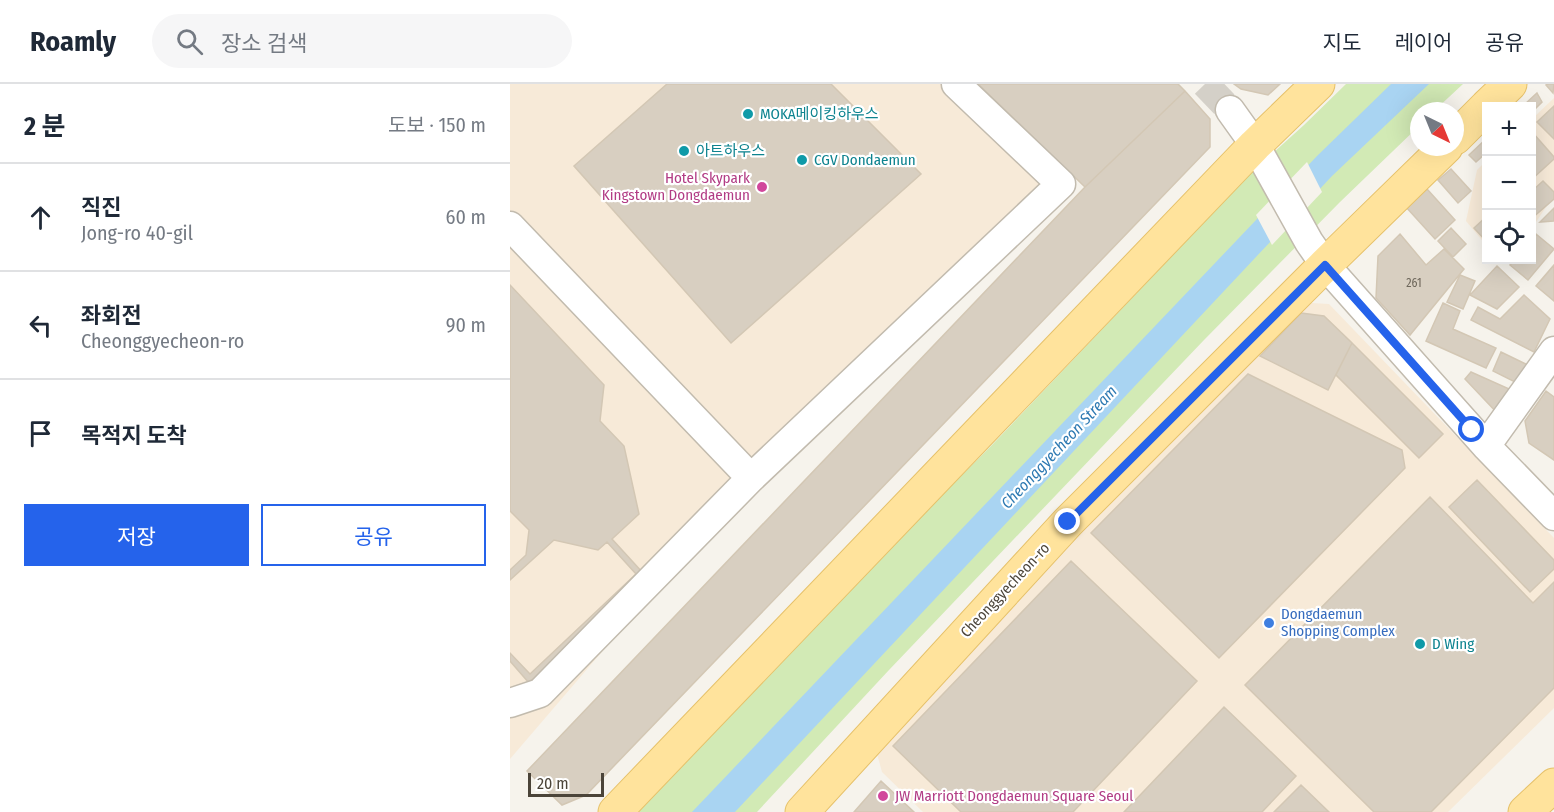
<!DOCTYPE html>
<html lang="ko">
<head>
<meta charset="utf-8">
<style>
	body { margin:0; font-family:"Fira Sans Condensed","Noto Sans KR",sans-serif; background:#f6f6f7; color:#1f2937 }
	.controls { position:absolute; right:18px; top:18px; display:grid; overflow:hidden; border-radius:0px; box-shadow:0 6px 24px #0002 }
	.controls button { width:54px; height:54px; display:grid; place-items:center; padding:0; border:0; border-bottom:2px solid #e0e1e3; background:#fff; color:#1f2937; font:30px sans-serif }
	.compass { position:absolute; left:900px; top:18px; width:54px; height:54px; border-radius:50%; background:#fff; box-shadow:0 6px 24px #0002; rotate:137deg }
	.scale { position:absolute; left:18px; bottom:15px; width:76px; box-sizing:border-box; padding-left:6px; border:3px solid #4b4439; border-top:0; font-size:16px; line-height:21px; white-space:nowrap; color:#4b4439; -webkit-text-stroke:4px #fff; paint-order:stroke }
	.stop { position:absolute; width:18px; height:18px; margin:-14px; border:4px solid #2563eb; border-radius:50%; background:#fff }
	.stop.end { background:#2563eb; border-color:#fff; box-shadow:0 2px 6px #0008 }
	.list { margin:0; padding:0; list-style:none }
	h2 { display:flex; justify-content:space-between; align-items:center; height:78px; margin:0; padding:0 24px; font-size:26px }
	h2 small { font-size:20px; font-weight:400; color:#747a83 }
	.list li { display:grid; grid-template-columns:39px 1fr auto; gap:18px; align-items:center; box-sizing:border-box; height:108px; padding:0 24px; border-top:2px solid #e0e1e3 }
	.list b { display:block; font-size:22px; white-space:nowrap }
	.list p { margin:0; font-size:20px; white-space:nowrap; color:#747a83 }
	.list em { font-size:20px; font-style:normal; color:#747a83 }
	.actions { display:flex; gap:12px; padding:18px 24px }
	.actions a { flex:1; padding:14px 0; border:2px solid #2563eb; border-radius:0px; text-align:center; font-size:21px; color:#2563eb }
	.actions .main { background:#2563eb; color:#fff }
	.icon { flex:none; width:33px; height:33px; fill:none; stroke:currentColor; stroke-width:2; stroke-linecap:round; stroke-linejoin:round }
	.map { position:relative; flex:none; width:1044px; height:728px; overflow:hidden }
	header { display:flex; align-items:center; gap:36px; box-sizing:border-box; height:84px; padding:0 30px; background:#fff; border-bottom:2px solid #e0e1e3 }
	header strong { font-size:28px }
	nav { display:flex; gap:33px; margin-inline-start:auto; font-size:21px }
	.search { width:420px; height:54px; background:#f6f6f7; display:flex; align-items:center; gap:15px; box-sizing:border-box; padding:0 21px; border-radius:33px; color:#747a83; font-size:22px }
	main { display:flex }
	aside { flex:1; background:#fff }
	.map>svg:first-child { display:block }
	.commercial { fill:#f7ead8 }
	.green { fill:#d2eab5 }
	.water { fill:#a9d4f2 }
	.pier { fill:#f6f3ec }
	.building { fill:#d8cfc1; stroke:#d3c7b4; stroke-width:1.5 }
	.lines { fill:none; stroke-linecap:round; stroke-linejoin:round }
	.minor-tunnel { stroke:#d4d0c8; stroke-width:28; stroke-dasharray:28 14; stroke-linecap:butt }
	.minor-casing { stroke:#c2bbae; stroke-width:31 }
	.major-casing { stroke:#e6c16a; stroke-width:35 }
	.minor { stroke:#fff; stroke-width:28 }
	.major { stroke:#ffe39c; stroke-width:33 }
	.route { stroke:#2563eb; stroke-width:8 }
	.culture-dot { fill:#0f9aa8; stroke:#fff; stroke-width:2 }
	.hotel-dot { fill:#d1479c; stroke:#fff; stroke-width:2 }
	.shop-dot { fill:#3f7fe0; stroke:#fff; stroke-width:2 }
	.labels { text-anchor:middle; dominant-baseline:central; stroke-width:4.5; stroke-linejoin:round; paint-order:stroke }
	.number-label { font-size:12px; fill:#6e675b }
	.culture-label { font-size:15px; fill:#0d838f; stroke:#fff; text-anchor:start }
	.hotel-label { font-size:15px; fill:#b23c85; stroke:#fff; text-anchor:end }
	.street-label { font-size:15px; fill:#4b4439; stroke:#fff }
	.shop-label { font-size:15px; fill:#366cbe; stroke:#fff; text-anchor:start }
	.water-label { font-size:16px; font-style:italic; fill:#2e7ab2; stroke:#fff }
</style>
</head>
<body>
<header>
<strong>Roamly</strong>
<div class="search"><svg class="icon" aria-label="search" viewBox="0 0 24 24"><circle cx="10" cy="10" r="6"/><path d="M15 15l6 6"/></svg>장소 검색</div>
<nav><a>지도</a><a>레이어</a><a>공유</a></nav>
</header>
<main>
<aside>
<h2>2 분<small>도보 · 150 m</small></h2>
<ul class="list">
<li><svg class="icon" aria-label="ahead" viewBox="0 0 24 24"><path d="M12 20V5M6 11l6-6 6 6"/></svg><div><b>직진</b><p>Jong-ro 40-gil</p></div><em>60 m</em></li>
<li><svg class="icon" aria-label="left" viewBox="0 0 24 24"><path d="M17 20v-9H6M10 6l-5 5 5 5"/></svg><div><b>좌회전</b><p>Cheonggyecheon-ro</p></div><em>90 m</em></li>
<li><svg class="icon" aria-label="arrive" viewBox="0 0 24 24"><path d="M6 21V4h12l-3 4 3 4H6"/></svg><div><b>목적지 도착</b></div></li>
</ul>
<div class="actions"><a class="main">저장</a><a>공유</a></div>
</aside>
<div class="map">
<svg width="1044" height="728" viewBox="0 0 1044 728">
	<rect width="100%" height="100%" fill="#f6f3ec"/>
	<path class="commercial" d="M 0,0 L 446,0 L 551,100 L 241,394 L 0,675 Z
		M 1044,14 L 1044,111 L 1022,144 L 1022,35 Z
		M 976,77 L 976,161 L 956,137 L 967,86 Z
		M 785,218 L 819,220 L 1044,454 L 1044,624 L 938,728 L 413,728 L 372,688 L 363,655 Z"/>
	<path class="green" d="M 836,0 L 953,0 L 924,27 L 909,27 L 909,42 L 830,118 L 694,256 L 379,586 L 247,728 L 113,728 L 192,652 L 482,361 L 740,90 L 794,41 Z"/>
	<path class="water" d="M 881,0 L 919,0 L 822,92 L 225,728 L 182,728 L 807,72 Z"/>
	<path class="pier" d="M 797,78 L 812,108 L 762,161 L 746,131 Z"/>
	<path class="building" d="M 157,0 L 321,0 L 411,90 L 221,259 L 64,82 Z
		M 468,0 L 668,0 L 675,7 L 575,103 Z
		M 724,0 L 770,0 L 758,11 L 731,5 Z
		M 1038,0 L 1044,0 L 1043,9 L 1036,1 Z
		M 675,7 L 700,35 L 700,63 L 76,711 L 52,721 L 17,687 L 575,103 Z
		M 1027,9 L 1032,18 L 1022,28 L 1022,22 L 1013,22 Z
		M 1044,22 L 1044,55 L 1027,38 Z
		M 1023,49 L 1044,73 L 1044,75 L 1022,95 L 1022,51 Z
		M 976,55 L 976,69 L 966,78 L 959,71 Z
		M 941,85 L 961,107 L 948,119 L 928,96 Z
		M 1033,97 L 1044,108 L 1044,115 L 1022,134 L 1022,107 Z
		M 917,105 L 945,136 L 925,155 L 896,123 Z
		M 1044,124 L 1044,137 L 1030,138 Z
		M 976,133 L 976,157 L 964,144 Z
		M 941,144 L 956,160 L 943,173 L 928,157 Z
		M 890,150 L 916,181 L 934,165 L 954,185 L 900,251 L 866,214 L 868,172 Z
		M 1026,150 L 1044,165 L 1018,196 L 1000,181 L 1005,176 L 1022,176 L 1022,155 Z
		M 1044,181 L 1044,217 L 1026,202 Z
		M 987,182 L 1009,203 L 987,225 L 960,211 Z
		M 950,191 L 965,197 L 953,225 L 937,218 Z
		M 0,201 L 94,301 L 90,337 L 114,362 L 129,430 L 102,455 L 133,489 L 19,599 L 0,577 L 0,569 L 20,590 L 126,490 L 97,458 L 88,466 L 44,456 L 0,496 L 0,486 L 16,471 L 19,446 L 0,427 Z
		M 1014,211 L 1040,235 L 1024,268 L 961,236 L 968,223 L 990,235 Z
		M 933,219 L 950,227 L 943,245 L 986,264 L 976,284 L 916,257 Z
		M 791,229 L 814,232 L 842,259 L 818,306 L 750,272 Z
		M 842,259 L 933,350 L 909,374 L 826,291 Z
		M 991,268 L 1020,282 L 1011,301 L 983,287 Z
		M 961,288 L 1006,308 L 991,333 L 955,295 Z
		M 738,290 L 892,366 L 895,384 L 709,574 L 581,449 Z
		M 1036,307 L 1044,313 L 1044,376 L 1019,359 L 1015,337 Z
		M 967,396 L 1044,476 L 1044,485 L 1020,508 L 939,423 Z
		M 920,413 L 1023,519 L 1044,498 L 1044,604 L 921,728 L 864,728 L 735,601 Z
		M 561,477 L 687,597 L 563,728 L 451,728 L 383,662 Z
		M 714,623 L 786,692 L 752,728 L 614,728 Z
		M 371,697 L 404,728 L 344,728 Z
		M 791,701 L 819,728 L 764,728 Z"/>
	<g class="lines">
		<path class="minor-tunnel" d="M 695,0 L 720,26"/>
		<defs>
			<path id="minor" d="M 720,26 L 745,61 L 799,158 L 815,181 L 976,362 L 1044,432
				M 0,142 L 241,394
				M 976,362 L 1044,267
				M 0,619 L 30,609 L 241,394 L 551,100 L 446,0"/>
			<path id="major" d="M 977,22 L 1000,0
				M 945,54 L 976,23
				M 105,728 L 745,61 L 808,0
				M 292,728 L 558,438 L 815,181 L 936,63
				M 1015,728 L 1044,701"/>
		</defs>
		<use href="#minor" class="minor-casing"/>
		<use href="#major" class="major-casing"/>
		<use href="#minor" class="minor"/>
		<use href="#major" class="major"/>
	</g>
	<g class="lines">
		<path class="route" d="M 558,438 L 815,181 L 962,346"/>
	</g>
	<g class="culture-dot">
		<circle cx="238" cy="30" r="6"/>
		<circle cx="174" cy="67" r="6"/>
		<circle cx="292" cy="76" r="6"/>
		<circle cx="910" cy="560" r="6"/>
	</g>
	<g class="hotel-dot">
		<circle cx="252" cy="103" r="6"/>
		<circle cx="373" cy="712" r="6"/>
	</g>
	<circle class="shop-dot" cx="759" cy="539" r="6"/>
	<g class="labels">
		<g class="number-label">
			<text x="904" y="199">261</text>
		</g>
		<g class="culture-label">
			<text x="250" y="30">MOKA메이킹하우스</text>
			<text x="186" y="67">아트하우스</text>
			<text x="304" y="76">CGV Dondaemun</text>
			<text x="922" y="560">D Wing</text>
		</g>
		<g class="hotel-label">
			<text x="240" y="94">Hotel Skypark<tspan x="240" dy="17">Kingstown Dongdaemun</tspan></text>
			<text x="385" y="712" text-anchor="start">JW Marriott Dongdaemun Square Seoul</text>
		</g>
		<g class="street-label">
			<text transform="translate(495 506) rotate(-47)">Cheonggyecheon-ro</text>
		</g>
		<g class="shop-label">
			<text x="771" y="530">Dongdaemun<tspan x="771" dy="17">Shopping Complex</tspan></text>
		</g>
		<g class="water-label">
			<text transform="translate(549 363) rotate(-47)">Cheonggyecheon Stream</text>
		</g>
	</g>
</svg>
<div class="controls">
<button>+</button>
<button>−</button>
<button><svg class="icon" aria-label="locate" viewBox="0 0 24 24"><circle cx="12" cy="12" r="6"/><path d="M12 2v4M12 18v4M2 12h4M18 12h4"/></svg></button>
</div>
<svg class="compass" viewBox="-18 -18 36 36"><path d="M0-13l5 13h-10z" fill="#e53935"/><path d="M0 13l5-13h-10z" fill="#747a83"/></svg>
<div class="scale">20 m</div>
<div class="stop" style="left:962px;top:346px"></div>
<div class="stop end" style="left:558px;top:438px"></div>
</div>
</main>
</body>
</html>
